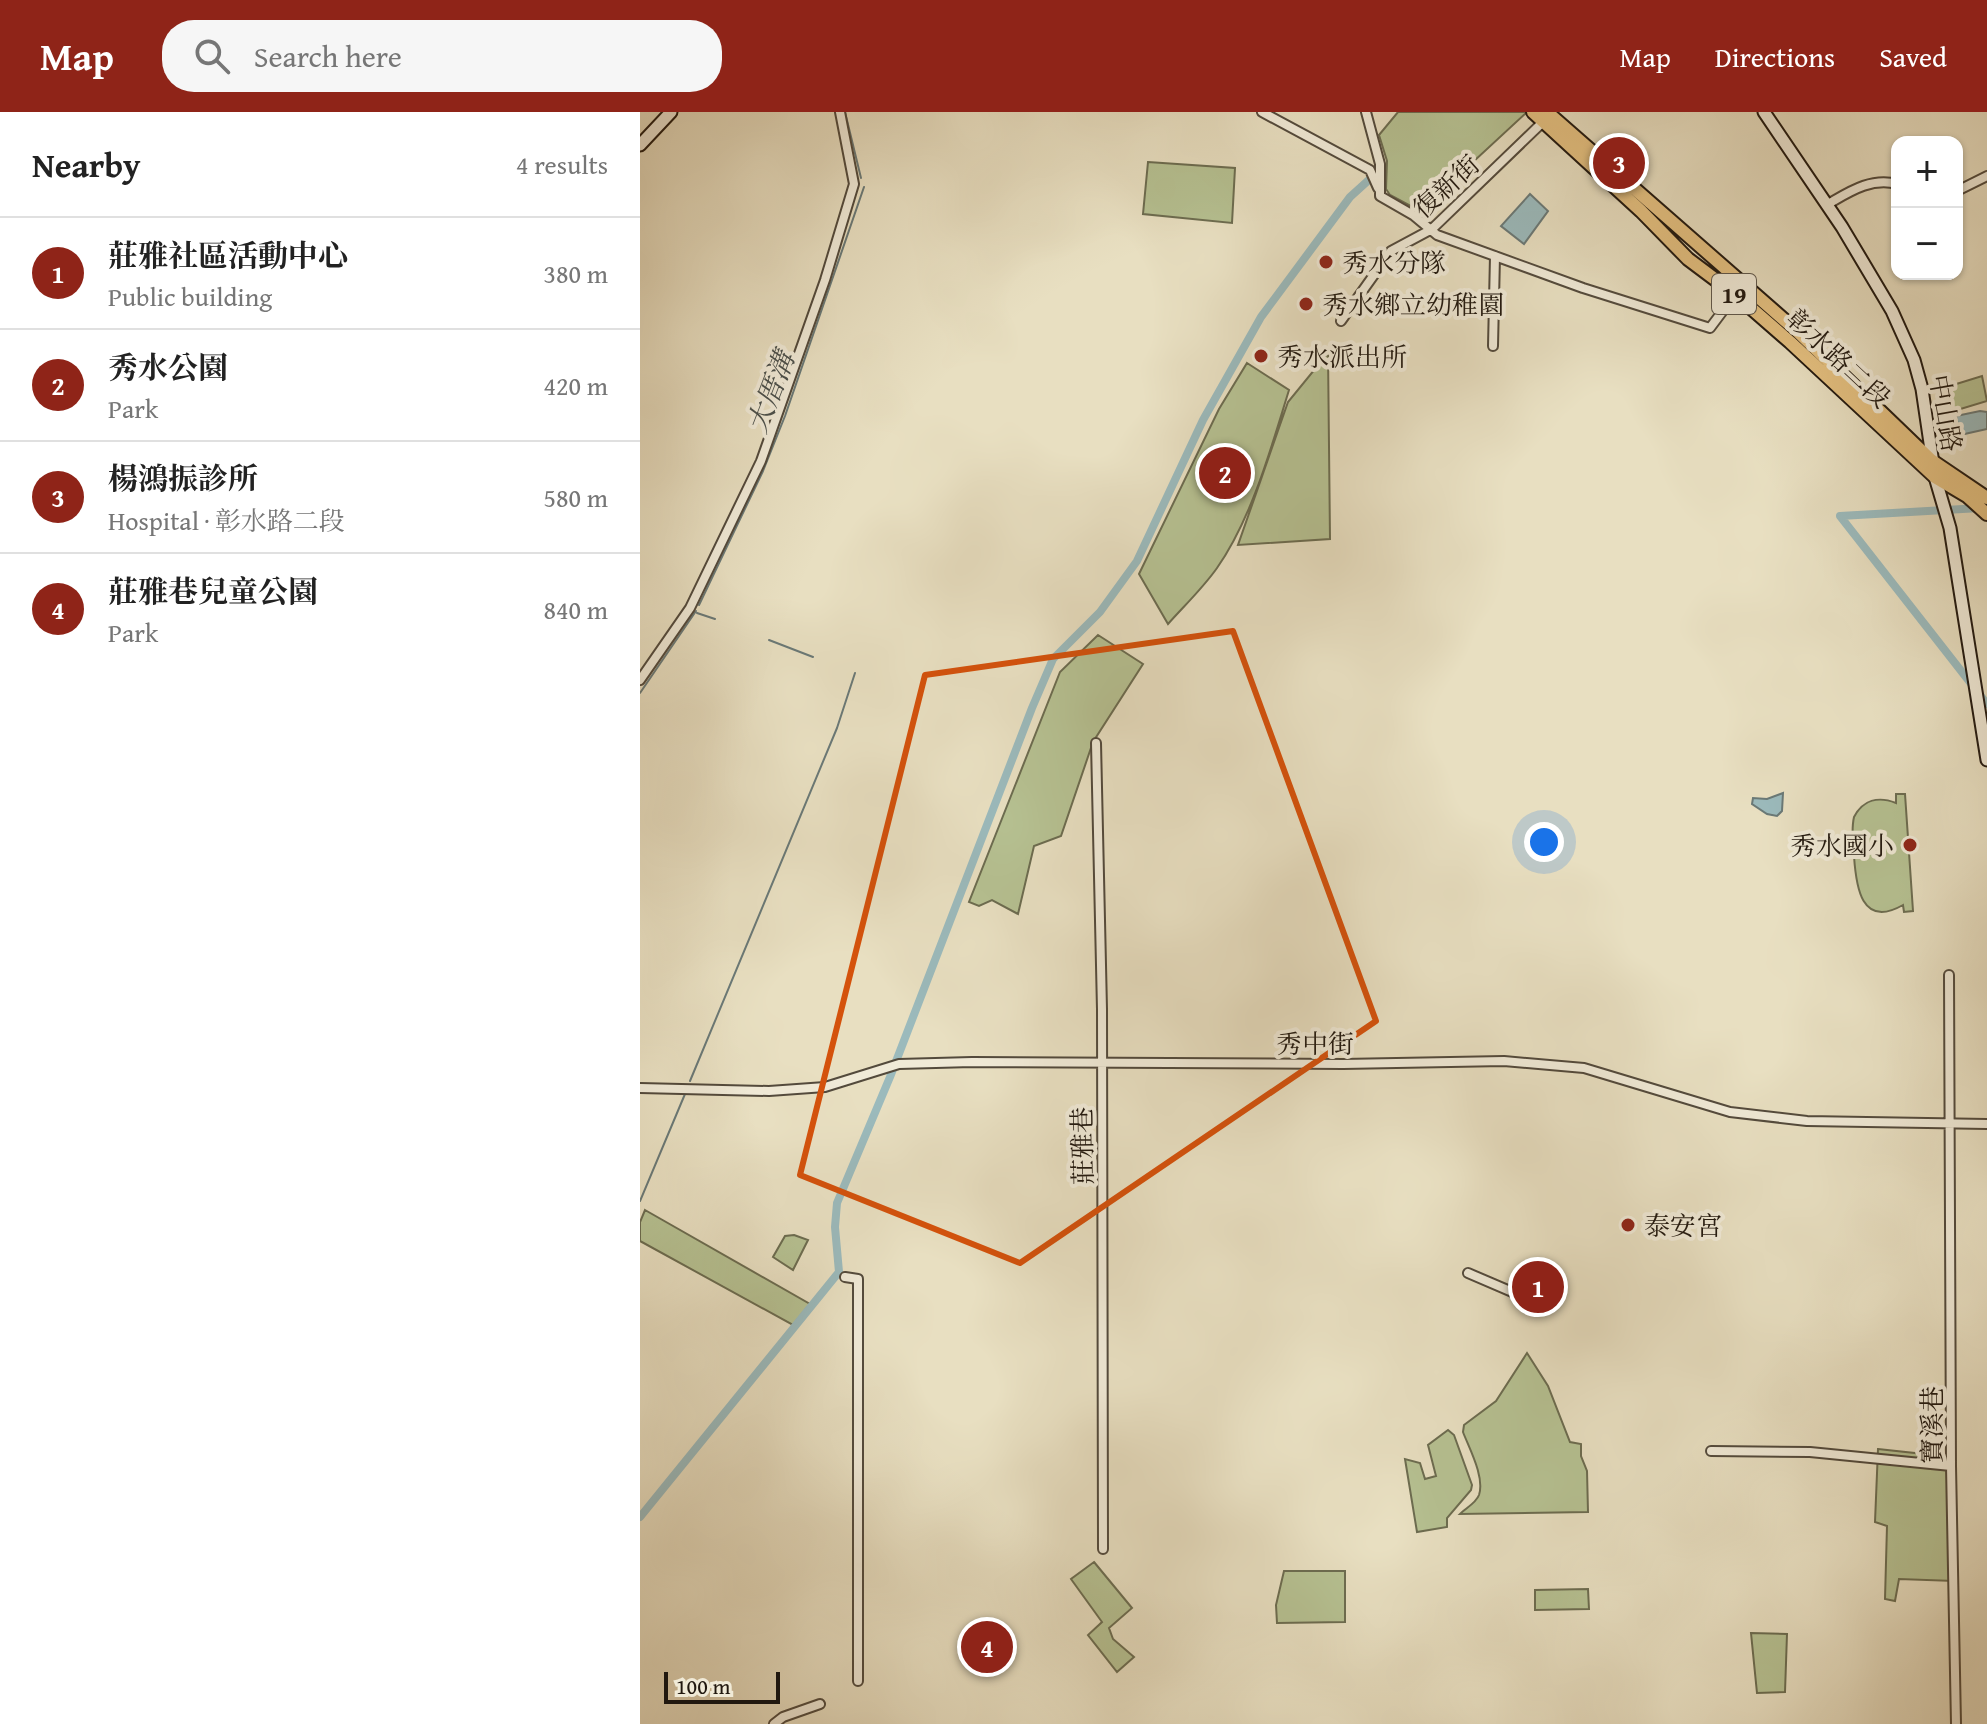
<!DOCTYPE html>
<html lang="en">
<head>
<meta charset="utf-8">
<style>
	body { margin:0; font-family:"Gentium Book Plus","Noto Serif TC",serif; background:#f6f6f6; color:#222 }
	.controls { position:absolute; right:24px; top:24px; display:grid; overflow:hidden; border-radius:16px; box-shadow:0 2px 6px #0004 }
	.controls button { width:72px; height:72px; display:grid; place-items:center; padding:0; border:0; border-bottom:2px solid #e0e0e0; background:#fff; color:#222; font:40px sans-serif }
	.scale { position:absolute; left:24px; bottom:20px; width:116px; box-sizing:border-box; padding-left:8px; border:4px solid #21180f; border-top:0; font-size:22px; line-height:28px; white-space:nowrap; color:#21180f; -webkit-text-stroke:6px #f0ead7; paint-order:stroke }
	.you { position:absolute; left:904px; top:730px; width:28px; height:28px; margin:-20px; border:6px solid #fff; border-radius:50%; background:#1a73e8; box-shadow:0 0 0 12px #1a73e833 }
	.badge { display:grid; place-items:center; width:52px; height:52px; border-radius:50%; background:#8f2418; color:#fff; font-size:26px; font-weight:700 }
	.pin { position:absolute; translate:-50% -50%; border:4px solid #fff; box-shadow:0 2px 8px #0006 }
	.list { margin:0; padding:0; list-style:none }
	h2 { display:flex; justify-content:space-between; align-items:center; height:104px; margin:0; padding:0 32px; font-size:34px }
	h2 small { font-size:26px; font-weight:400; color:#767676 }
	.list li { display:grid; grid-template-columns:52px 1fr auto; gap:24px; align-items:center; box-sizing:border-box; height:112px; padding:0 32px; border-top:2px solid #e0e0e0 }
	.list b { display:block; font-size:30px; white-space:nowrap }
	.list p { margin:0; font-size:26px; white-space:nowrap; color:#767676 }
	.list em { font-size:26px; font-style:normal; color:#767676 }
	.icon { flex:none; width:44px; height:44px; fill:none; stroke:currentColor; stroke-width:2; stroke-linecap:round; stroke-linejoin:round }
	.map { position:relative; flex:none; width:1347px; height:1612px; overflow:hidden }
	header { display:flex; align-items:center; gap:48px; box-sizing:border-box; height:112px; padding:0 40px; background:#8f2418; color:#fff }
	header strong { font-size:38px }
	nav { display:flex; gap:44px; margin-inline-start:auto; font-size:28px }
	.search { width:560px; height:72px; background:#f6f6f6; display:flex; align-items:center; gap:20px; box-sizing:border-box; padding:0 28px; border-radius:32px; color:#767676; font-size:30px }
	main { display:flex }
	aside { flex:1; background:#fff }
	.map>svg:first-child { display:block }
	.green { fill:#b6c192; stroke:#6c6c50; stroke-width:2 }
	.water { fill:#9bbabc; stroke:#6a7977; stroke-width:2 }
	.lines { fill:none; stroke-linecap:round; stroke-linejoin:round }
	.stream { stroke:#6a7977; stroke-width:2 }
	.canal { stroke:#9bbabc; stroke-width:8 }
	.street-casing { stroke:#534a3c; stroke-width:12 }
	.secondary-casing { stroke:#21180f; stroke-width:15 }
	.primary-casing { stroke:#21180f; stroke-width:16 }
	.street { stroke:#f0ead7; stroke-width:8 }
	.secondary { stroke:#f0ead7; stroke-width:11 }
	.primary { stroke:#e4c080; stroke-width:12 }
	.marked { fill:none; stroke:#d4520c; stroke-width:6; stroke-linejoin:round }
	.poi-dot { fill:#8f2418; stroke:#f0ead7; stroke-width:3 }
	.labels { text-anchor:middle; dominant-baseline:central; stroke-width:8; stroke-linejoin:round; paint-order:stroke }
	.shield { fill:#f0ead7; stroke:#5f574b; stroke-width:2 }
	.shield-label { font-size:24px; font-weight:bold; fill:#21180f }
	.street-label { font-size:26px; fill:#21180f; stroke:#f0ead7 }
	.poi-label { font-size:26px; fill:#21180f; stroke:#f0ead7; text-anchor:start }
	.water-label { font-size:28px; font-style:italic; fill:#4c514c; stroke:#f0ead7 }
</style>
</head>
<body>
<header>
<strong>Map</strong>
<div class="search"><svg class="icon" aria-label="search" viewBox="0 0 24 24"><circle cx="10" cy="10" r="6"/><path d="M15 15l6 6"/></svg>Search here</div>
<nav><a>Map</a><a>Directions</a><a>Saved</a></nav>
</header>
<main>
<aside>
<h2>Nearby<small>4 results</small></h2>
<ul class="list">
<li><span class="badge">1</span><div><b>莊雅社區活動中心</b><p>Public building</p></div><em>380 m</em></li>
<li><span class="badge">2</span><div><b>秀水公園</b><p>Park</p></div><em>420 m</em></li>
<li><span class="badge">3</span><div><b>楊鴻振診所</b><p>Hospital · 彰水路二段</p></div><em>580 m</em></li>
<li><span class="badge">4</span><div><b>莊雅巷兒童公園</b><p>Park</p></div><em>840 m</em></li>
</ul>
</aside>
<div class="map">
<svg width="1347" height="1612" viewBox="0 0 1347 1612">
	<rect width="100%" height="100%" fill="#e8dfc1"/>
	<filter id="stains"><feTurbulence type="fractalNoise" baseFrequency=".0025" numOctaves="4"/><feColorMatrix values="0 0 0 0 .2 0 0 0 0 .09 0 0 0 0 .02 0 0 0 .5 -.17"/></filter>
	<radialGradient id="worn" r=".72"><stop offset=".6" stop-color="#630" stop-opacity="0"/><stop offset="1" stop-color="#630" stop-opacity=".3"/></radialGradient>
	<path class="green" d="M 758,0 L 885,0 L 886,1 L 780,99 L 750,83 L 746,77 L 747,49 L 739,23 Z
		M 508,50 L 595,56 L 592,111 L 503,102 Z
		M 688,241 L 690,427 L 598,433 L 648,290 Z
		M 607,251 L 649,278 C 631,336 612,406 577,456 C 563,476 544,494 528,512 L 499,462 L 579,297 Z
		M 1342,264 L 1347,289 L 1304,302 L 1297,278 Z
		M 458,523 L 503,552 L 453,630 L 421,724 L 394,734 L 378,802 L 352,788 L 339,794 L 329,790 L 420,560 Z
		M 1256,682 L 1265,682 L 1273,799 L 1264,800 L 1263,793 C 1221,817 1216,774 1214,744 C 1213,731 1211,718 1214,705 C 1223,688 1238,684 1256,691 Z
		M 5,1098 L 170,1192 L 153,1213 L 0,1129 L 0,1110 Z
		M 154,1123 L 168,1128 L 153,1158 L 133,1145 L 145,1124 Z
		M 887,1241 L 908,1274 L 930,1330 L 941,1332 L 941,1344 L 947,1359 L 948,1400 L 820,1402 C 826,1396 836,1391 839,1383 C 845,1365 829,1336 823,1320 L 824,1313 L 856,1289 Z
		M 808,1318 L 814,1323 L 832,1373 L 831,1378 L 807,1406 L 807,1415 L 777,1420 L 765,1347 L 780,1351 L 785,1367 L 796,1364 L 788,1333 Z
		M 1238,1337 L 1311,1345 L 1314,1469 L 1259,1467 L 1255,1489 L 1245,1487 L 1247,1414 L 1235,1410 Z
		M 454,1450 L 492,1496 L 469,1516 L 473,1527 L 494,1545 L 477,1560 L 448,1523 L 462,1510 L 431,1467 Z
		M 644,1459 L 705,1459 L 705,1510 L 637,1511 L 636,1493 Z
		M 948,1477 L 949,1497 L 895,1498 L 895,1478 Z
		M 339,1519 L 363,1534 L 351,1551 L 330,1536 Z
		M 1111,1521 L 1147,1522 L 1145,1580 L 1117,1581 Z"/>
	<path class="water" d="M 890,82 L 908,99 L 884,132 L 861,114 Z
		M 1340,299 L 1347,300 L 1347,317 L 1320,323 L 1316,304 Z
		M 1143,681 L 1142,699 L 1137,704 L 1127,702 L 1112,692 L 1113,686 L 1127,687 Z"/>
	<g class="lines">
		<path class="stream" d="M 205,0 L 221,66
			M 59,493 L 123,359 L 145,304 L 224,75
			M 57,501 L 75,507
			M 129,528 L 173,545
			M 0,581 L 56,499
			M 50,969 L 197,616 L 215,561
			M 0,1089 L 45,982"/>
		<path class="canal" d="M 1340,396 L 1200,404 L 1347,592
			M 0,1405 L 199,1160 L 195,1115 L 197,1091 L 250,965 L 392,596 L 413,547 L 460,500 L 497,449 L 563,308 L 621,205 L 710,85 L 731,66"/>
		<defs>
			<path id="street" d="M 622,0 L 730,58 L 738,76
				M 726,0 L 740,52 L 740,84 L 773,103 L 797,123 L 943,176 L 1070,216 L 1103,172
				M 1317,79 L 1347,64
				M 1188,92 C 1209,80 1231,65 1257,72
				M 701,209 L 751,139 L 792,117 L 906,7
				M 853,234 L 855,144
				M 0,568 L 50,496 L 121,349 L 185,168 L 214,72 L 200,0
				M 456,631 L 462,897 L 463,1437
				M 1309,863 L 1311,1354 L 1316,1612
				M 0,976 L 129,979 L 185,975 L 259,952 L 332,950 L 703,952 L 864,949 L 944,956 L 1090,1000 L 1167,1009 L 1347,1012
				M 828,1161 L 905,1194
				M 205,1165 L 218,1167 L 218,1569
				M 1071,1339 L 1170,1340 L 1311,1354
				M 134,1612 L 143,1605 L 180,1592"/>
			<path id="secondary" d="M 1124,0 L 1202,115 L 1252,199 L 1274,248 L 1282,277 L 1295,365 L 1310,416 L 1347,648
				M 0,33 L 31,0"/>
			<path id="primary" d="M 893,0 L 1001,99 L 1048,147 L 1096,183 L 1150,230 L 1295,365 L 1327,384 L 1347,402
				M 907,0 L 1158,220 L 1291,348 L 1347,386"/>
		</defs>
		<use href="#street" class="street-casing"/>
		<use href="#secondary" class="secondary-casing"/>
		<use href="#primary" class="primary-casing"/>
		<use href="#street" class="street"/>
		<use href="#secondary" class="secondary"/>
		<use href="#primary" class="primary"/>
	</g>
	<path class="marked" d="M 593,519 L 736,909 L 380,1151 L 160,1063 L 285,563 Z"/>
	<g class="poi-dot">
		<circle cx="686" cy="150" r="8"/>
		<circle cx="666" cy="192" r="8"/>
		<circle cx="621" cy="244" r="8"/>
		<circle cx="1270" cy="733" r="8"/>
		<circle cx="988" cy="1113" r="8"/>
	</g>
	<g class="labels">
		<rect class="shield" x="1072" y="162" width="44" height="40" rx="6"/>
		<g class="shield-label">
			<text x="1094" y="182">19</text>
		</g>
		<g class="street-label">
			<text transform="translate(806 74) rotate(-42)">復新街</text>
			<text transform="translate(1199 246) rotate(43)">彰水路二段</text>
			<text transform="translate(1306 301) rotate(80)">中山路</text>
			<text x="675" y="931">秀中街</text>
			<text transform="translate(442 1034) rotate(-91)">莊雅巷</text>
			<text transform="translate(1291 1313) rotate(-90)">寶溪巷</text>
		</g>
		<g class="poi-label">
			<text x="702" y="150">秀水分隊</text>
			<text x="682" y="192">秀水鄉立幼稚園</text>
			<text x="637" y="244">秀水派出所</text>
			<text x="1254" y="733" text-anchor="end">秀水國小</text>
			<text x="1004" y="1113">泰安宮</text>
		</g>
		<g class="water-label">
			<text transform="translate(130 280) rotate(-69)">大厝溝</text>
		</g>
	</g>
	<rect width="100%" height="100%" filter="url(#stains)"/>
	<rect width="100%" height="100%" fill="url(#worn)"/>
</svg>
<div class="controls">
<button>+</button>
<button>−</button>
</div>
<div class="scale">100 m</div>
<div class="you"></div>
<div class="pin badge" style="left:898px;top:1175px">1</div>
<div class="pin badge" style="left:585px;top:361px">2</div>
<div class="pin badge" style="left:979px;top:51px">3</div>
<div class="pin badge" style="left:347px;top:1535px">4</div>
</div>
</main>
</body>
</html>
